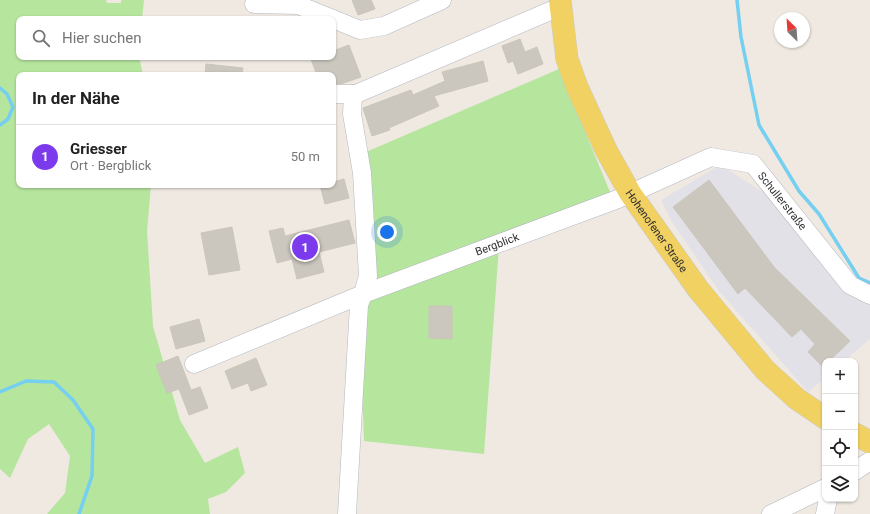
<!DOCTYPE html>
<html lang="de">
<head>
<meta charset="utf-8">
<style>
	body { margin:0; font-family:Roboto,sans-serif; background:#f6f6f6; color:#222 }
	.controls { position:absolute; right:12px; bottom:12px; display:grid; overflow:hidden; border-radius:8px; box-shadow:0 1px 3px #0004 }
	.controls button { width:36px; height:36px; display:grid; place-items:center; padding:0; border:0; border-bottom:1px solid #e0e0e0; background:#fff; color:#222; font:20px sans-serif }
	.compass { position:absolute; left:774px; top:12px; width:36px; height:36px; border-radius:50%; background:#fff; box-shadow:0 1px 3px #0004; rotate:335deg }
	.you { position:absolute; left:387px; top:232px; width:14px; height:14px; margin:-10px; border:3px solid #fff; border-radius:50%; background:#1a73e8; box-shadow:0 0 0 6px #1a73e833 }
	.badge { display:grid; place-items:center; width:26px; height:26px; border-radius:50%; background:#7c3aed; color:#fff; font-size:13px; font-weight:700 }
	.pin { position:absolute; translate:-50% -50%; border:2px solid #fff; box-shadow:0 1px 4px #0006 }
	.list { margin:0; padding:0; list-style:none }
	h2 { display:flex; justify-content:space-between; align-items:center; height:52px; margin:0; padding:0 16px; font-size:17px }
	h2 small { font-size:13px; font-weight:400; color:#767676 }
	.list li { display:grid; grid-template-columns:26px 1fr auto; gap:12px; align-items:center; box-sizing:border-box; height:64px; padding:0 16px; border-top:1px solid #e0e0e0 }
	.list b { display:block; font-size:15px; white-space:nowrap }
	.list p { margin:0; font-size:13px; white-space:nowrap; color:#767676 }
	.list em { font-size:13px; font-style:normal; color:#767676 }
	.icon { flex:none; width:22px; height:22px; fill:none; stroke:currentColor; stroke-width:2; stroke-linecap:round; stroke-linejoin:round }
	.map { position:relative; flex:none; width:870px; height:514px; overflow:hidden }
	.search { position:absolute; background:#fff; box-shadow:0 1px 3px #0004; left:16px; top:16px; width:320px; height:44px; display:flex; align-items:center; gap:10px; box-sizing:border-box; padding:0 14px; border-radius:8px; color:#767676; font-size:15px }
	.panel { position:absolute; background:#fff; box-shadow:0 1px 3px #0004; left:16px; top:72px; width:320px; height:116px; border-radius:8px }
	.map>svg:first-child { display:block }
	.industrial { fill:#e3e1e8 }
	.green { fill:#b6e59e }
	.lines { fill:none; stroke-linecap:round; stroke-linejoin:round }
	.stream { stroke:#75cff0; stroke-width:3.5 }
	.building { fill:#cbc7bf; stroke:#cbc5ba }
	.minor-casing { stroke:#b4b7c1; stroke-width:19 }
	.major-casing { stroke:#c9c9c9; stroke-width:23 }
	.minor { stroke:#fff; stroke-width:18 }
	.major { stroke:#f2d163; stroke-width:22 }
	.labels { text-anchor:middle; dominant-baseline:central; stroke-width:4; stroke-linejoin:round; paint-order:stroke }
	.street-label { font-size:11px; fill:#2e2e2e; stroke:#fff }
</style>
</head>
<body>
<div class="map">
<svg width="870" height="514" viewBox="0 0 870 514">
	<rect width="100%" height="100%" fill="#efe9e1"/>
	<path class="industrial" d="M 720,165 L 765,193 L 870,296 L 870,339 L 844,361 L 825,361 L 825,378 L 808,392 L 719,291 L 672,222 L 661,200 Z"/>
	<path class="green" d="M 0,0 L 106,0 L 107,3 L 121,3 L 121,0 L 144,0 L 142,19 L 19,19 L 19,57 L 139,57 L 143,75 L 19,75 L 19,185 L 151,185 L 147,231 L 153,326 L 180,420 L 205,463 L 238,447 L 245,473 L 226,492 L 208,499 L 210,514 L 47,514 L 65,493 L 70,456 L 49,424 L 28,439 L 10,478 L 0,469 Z
		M 559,69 L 615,204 L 499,246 L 484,454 L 364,441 L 359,306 L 368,276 L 359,155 Z"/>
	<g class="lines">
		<path class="stream" d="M 737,0 L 741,37 L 759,125 L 799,191 L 819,214 L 859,278 L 870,283
			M 0,88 L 7,94 L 13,107 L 8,119 L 0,125
			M 0,392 L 26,381 L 54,382 L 73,400 L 93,429 L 92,476 L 79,514"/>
	</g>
	<path class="building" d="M 352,0 L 371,0 L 375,9 L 358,15 Z
		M 520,39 L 525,52 L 537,47 L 543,64 L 518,74 L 513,61 L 508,63 L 502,46 Z
		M 349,45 L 361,77 L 341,84 L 333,84 L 333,75 L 317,75 L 310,57 L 333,57 L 333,51 Z
		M 483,61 L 488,81 L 434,96 L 439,106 L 389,128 L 390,130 L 372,136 L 363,108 L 411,90 L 413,95 L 445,81 L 442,72 Z
		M 206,64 L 243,68 L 242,75 L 205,75 Z
		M 344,179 L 349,198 L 325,204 L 320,185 L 333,185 L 333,182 Z
		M 709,180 L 774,267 L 850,341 L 829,361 L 825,361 L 825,365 L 823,367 L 808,352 L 815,344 L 801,329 L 792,337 L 745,288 L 738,294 L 673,207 Z
		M 349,220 L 355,243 L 319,252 L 324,272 L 297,279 L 292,259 L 277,263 L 269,231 L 283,228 L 285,236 Z
		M 232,227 L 240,270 L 209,275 L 201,233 Z
		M 429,306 L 452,306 L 452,339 L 429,338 Z
		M 199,319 L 205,341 L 176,349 L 170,327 Z
		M 178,356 L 191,390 L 200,387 L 208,408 L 189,415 L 179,389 L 167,393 L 156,365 Z
		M 256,358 L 267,385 L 251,391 L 248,383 L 232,389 L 225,371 Z"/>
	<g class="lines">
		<defs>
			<g id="minor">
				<path d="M 254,4 L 298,5 L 333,19"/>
				<path d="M 333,19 L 360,30 L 384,26 L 442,0"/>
				<path d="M 333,94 L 356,94 L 550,11 L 561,9"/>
				<path d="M 194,364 L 363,294 L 368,276 L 362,173 L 352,114 L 353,94"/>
				<path d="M 855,471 L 870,461"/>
				<path id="s1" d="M 347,514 L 359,305 L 363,294 L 618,199 L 711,157 L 753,164 L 850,285 L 870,295"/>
				<path d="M 771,514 L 825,488"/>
				<path d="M 825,514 L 828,499"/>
			</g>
			<g id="major">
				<path id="s2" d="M 560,0 L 567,59 L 577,87 L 606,150 L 630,193 L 698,289 L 765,370 L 797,399 L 825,418"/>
				<path d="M 855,434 L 870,442"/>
			</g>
		</defs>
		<use href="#minor" class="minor-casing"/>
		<use href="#major" class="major-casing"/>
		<use href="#minor" class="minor"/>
		<use href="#major" class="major"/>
	</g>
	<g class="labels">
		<g class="street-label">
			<text stroke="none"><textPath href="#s1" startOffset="685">Schullerstraße</textPath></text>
			<text stroke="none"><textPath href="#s2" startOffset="254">Hohenofener Straße</textPath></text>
			<text stroke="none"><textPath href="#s1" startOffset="364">Bergblick</textPath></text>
		</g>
	</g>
</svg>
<div class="controls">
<button>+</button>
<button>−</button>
<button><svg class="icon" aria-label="locate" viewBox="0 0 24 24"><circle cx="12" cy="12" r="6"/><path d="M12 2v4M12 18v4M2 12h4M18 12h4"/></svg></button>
<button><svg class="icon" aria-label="layers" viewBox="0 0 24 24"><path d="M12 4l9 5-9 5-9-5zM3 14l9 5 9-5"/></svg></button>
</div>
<svg class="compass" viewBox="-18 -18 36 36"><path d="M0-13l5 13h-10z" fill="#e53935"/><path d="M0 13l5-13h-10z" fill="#767676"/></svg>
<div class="you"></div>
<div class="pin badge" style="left:305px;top:247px">1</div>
<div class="search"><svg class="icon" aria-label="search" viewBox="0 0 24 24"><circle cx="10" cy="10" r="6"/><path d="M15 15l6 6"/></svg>Hier suchen</div>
<section class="panel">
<h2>In der Nähe<small></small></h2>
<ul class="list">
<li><span class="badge">1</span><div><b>Griesser</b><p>Ort · Bergblick</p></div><em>50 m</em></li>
</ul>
</section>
</div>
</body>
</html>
